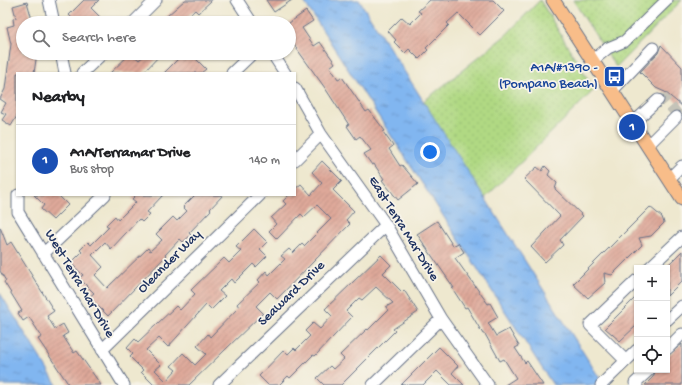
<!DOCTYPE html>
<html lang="en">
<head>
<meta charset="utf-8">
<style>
	body { margin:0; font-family:"Gochi Hand",sans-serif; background:#f6f6f6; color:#202124 }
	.controls { position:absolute; right:12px; bottom:12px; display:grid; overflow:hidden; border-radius:0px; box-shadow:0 1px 3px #0004 }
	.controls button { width:36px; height:36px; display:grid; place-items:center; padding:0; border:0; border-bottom:1px solid #e0e0e0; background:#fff; color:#202124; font:20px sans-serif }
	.you { position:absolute; left:430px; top:152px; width:14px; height:14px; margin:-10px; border:3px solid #fff; border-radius:50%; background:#1a73e8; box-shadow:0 0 0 6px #1a73e833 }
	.badge { display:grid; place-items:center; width:26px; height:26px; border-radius:50%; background:#0f766e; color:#fff; font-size:13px; font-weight:700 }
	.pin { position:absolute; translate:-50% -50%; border:2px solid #fff; box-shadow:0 1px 4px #0006 }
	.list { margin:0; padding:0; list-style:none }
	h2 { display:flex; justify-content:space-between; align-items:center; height:52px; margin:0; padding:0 16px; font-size:17px }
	h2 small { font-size:13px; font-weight:400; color:#757577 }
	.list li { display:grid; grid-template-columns:26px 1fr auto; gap:12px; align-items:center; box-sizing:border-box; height:72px; padding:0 16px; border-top:1px solid #e0e0e0 }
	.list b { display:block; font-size:15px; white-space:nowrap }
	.list p { margin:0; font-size:13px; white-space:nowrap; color:#757577 }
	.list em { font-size:13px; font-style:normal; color:#757577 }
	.icon { flex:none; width:22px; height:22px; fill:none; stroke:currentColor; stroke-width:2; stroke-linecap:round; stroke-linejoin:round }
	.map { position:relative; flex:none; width:682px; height:385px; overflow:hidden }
	.search { position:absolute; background:#fff; box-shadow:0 1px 3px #0004; left:16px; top:16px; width:280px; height:44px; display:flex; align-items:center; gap:10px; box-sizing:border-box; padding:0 14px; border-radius:22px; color:#757577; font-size:15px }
	.panel { position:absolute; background:#fff; box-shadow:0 1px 3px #0004; left:16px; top:72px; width:280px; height:124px; border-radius:0px }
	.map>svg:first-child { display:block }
	.grass { fill:url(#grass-dots); stroke:#668470 }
	.water { fill:url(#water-ripples); stroke:#4e72a7 }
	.building { fill:url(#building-hatch) }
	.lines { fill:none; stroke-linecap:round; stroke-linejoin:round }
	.minor-tunnel { stroke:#c4c3b8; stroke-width:11; stroke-dasharray:11 5.5; stroke-linecap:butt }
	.minor-casing { stroke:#657086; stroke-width:13 }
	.major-casing { stroke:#657086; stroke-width:15 }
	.minor { stroke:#fff; stroke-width:11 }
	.major { stroke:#f8bd89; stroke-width:13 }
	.labels { text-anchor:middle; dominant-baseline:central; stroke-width:3.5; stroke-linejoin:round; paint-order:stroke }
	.transit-label { font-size:14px; fill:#164399; stroke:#f7f3e8; text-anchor:end }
	.street-label { font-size:14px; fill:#1b2f5e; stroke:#f7f3e8 }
</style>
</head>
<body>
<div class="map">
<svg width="682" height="385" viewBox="0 0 682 385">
	<defs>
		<pattern id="grass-dots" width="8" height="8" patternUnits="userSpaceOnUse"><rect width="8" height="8" fill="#b0d983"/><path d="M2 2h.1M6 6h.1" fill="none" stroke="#97bb74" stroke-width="1.8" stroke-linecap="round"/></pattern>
		<pattern id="water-ripples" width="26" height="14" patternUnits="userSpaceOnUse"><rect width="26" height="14" fill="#81b6f0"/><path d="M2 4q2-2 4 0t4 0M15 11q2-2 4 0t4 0" fill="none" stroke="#6994c6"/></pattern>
		<pattern id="building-hatch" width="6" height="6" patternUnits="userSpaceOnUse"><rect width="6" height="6" fill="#dfa99a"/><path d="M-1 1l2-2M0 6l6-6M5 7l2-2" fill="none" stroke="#b48a81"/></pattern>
	</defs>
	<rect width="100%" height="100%" fill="#f7f3e8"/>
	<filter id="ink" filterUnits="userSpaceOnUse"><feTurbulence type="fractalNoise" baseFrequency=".025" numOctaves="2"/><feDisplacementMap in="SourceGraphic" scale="8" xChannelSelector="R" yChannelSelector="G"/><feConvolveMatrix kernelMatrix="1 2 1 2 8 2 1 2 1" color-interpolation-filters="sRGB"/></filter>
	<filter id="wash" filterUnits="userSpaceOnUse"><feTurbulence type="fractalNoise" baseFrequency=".012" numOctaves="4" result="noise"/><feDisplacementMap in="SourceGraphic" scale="16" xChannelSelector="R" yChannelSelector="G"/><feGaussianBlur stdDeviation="0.9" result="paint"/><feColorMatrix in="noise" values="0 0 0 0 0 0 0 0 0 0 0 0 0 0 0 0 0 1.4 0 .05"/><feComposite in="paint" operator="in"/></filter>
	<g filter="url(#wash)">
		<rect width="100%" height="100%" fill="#eee8cf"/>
		<path class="grass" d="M 540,0 L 594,90 L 485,198 L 423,102 L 506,35 Z
			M 573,0 L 682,0 L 616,67 Z"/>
		<path class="water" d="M 303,0 L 359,0 L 604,385 L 553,385 Z
			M 0,293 L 57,385 L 0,385 Z"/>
		<g id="blocks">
			<path class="building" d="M 84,0 L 99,0 L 91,8 L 106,23 L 77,23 L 69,15 Z
				M 185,0 L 212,0 L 198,13 L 195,10 L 181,23 L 159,23 Z
				M 266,0 L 292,0 L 274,12 Z
				M 430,0 L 493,0 L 504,11 L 480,35 L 458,13 L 447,23 L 449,25 L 426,48 L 428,50 L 419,59 L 409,49 L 405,53 L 394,42 L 396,40 L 388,31 L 402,17 L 410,24 L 421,13 L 418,11 Z
				M 27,2 L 33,23 L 23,23 L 23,53 L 37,53 L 34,73 L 17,73 L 17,116 L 11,126 L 2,120 L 6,114 L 1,112 L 6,103 L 0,99 L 5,89 L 11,44 L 7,27 L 14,25 L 13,19 L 16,18 L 13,6 Z
				M 306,11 L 313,21 L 302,28 L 314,46 L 320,42 L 335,63 L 330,67 L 338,79 L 342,77 L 366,112 L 369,110 L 385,131 L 383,132 L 393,146 L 389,149 L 400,166 L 402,165 L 418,184 L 398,200 L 382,180 L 384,179 L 374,164 L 372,165 L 364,154 L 371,150 L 360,136 L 356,139 L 347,126 L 349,125 L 325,88 L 289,38 L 289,23 Z
				M 661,45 L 682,67 L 682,106 L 665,92 L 656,88 L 640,72 L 658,53 Z
				M 131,53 L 139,60 L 147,53 L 162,53 L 143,73 L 110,73 Z
				M 184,53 L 190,53 L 206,69 L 201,73 L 164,73 Z
				M 322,161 L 342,181 L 333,190 L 354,211 L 346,220 L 350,224 L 277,299 L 270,292 L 256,306 L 263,313 L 189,385 L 154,385 L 141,372 L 143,370 L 130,357 L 133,354 L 127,348 L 135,339 L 138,342 L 176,306 L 180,310 L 195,294 L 191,290 L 224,258 L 229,263 L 241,251 L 236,247 L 254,229 L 267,242 L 260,249 L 267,256 L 256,267 L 253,264 L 234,283 L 231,279 L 219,291 L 225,296 L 211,310 L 206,305 L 168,347 L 159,338 L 146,350 L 161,365 L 155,370 L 166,381 L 176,370 L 171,366 L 183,353 L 195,365 L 206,354 L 197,346 L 208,334 L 210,337 L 239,307 L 237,304 L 260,282 L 258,280 L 266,271 L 269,275 L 285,259 L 281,256 L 289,249 L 293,253 L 302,244 L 304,246 L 331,219 L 317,205 L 304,217 L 301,214 L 277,239 L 269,231 L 276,224 L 271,218 L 286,204 L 283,201 L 289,195 L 295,195 L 295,189 L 301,184 L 311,195 L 322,183 L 312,172 Z
				M 545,166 L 550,171 L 548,175 L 557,183 L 555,189 L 583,216 L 560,240 L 563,245 L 545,262 L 531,247 L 560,216 L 524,179 L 537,167 L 542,171 Z
				M 34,195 L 58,195 L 68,205 L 53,220 L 41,209 L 44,205 Z
				M 136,195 L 163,195 L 147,212 L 150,214 L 142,222 L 139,219 L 111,249 L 105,242 L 92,255 L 103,267 L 95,275 L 107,288 L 148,248 L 150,251 L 162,240 L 156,234 L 173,217 L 177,221 L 187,211 L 183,207 L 195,195 L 223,195 L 210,209 L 211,210 L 189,233 L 191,235 L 183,242 L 180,239 L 165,255 L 166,256 L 108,316 L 89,297 L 94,293 L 79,278 L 83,275 L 71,263 L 82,252 L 80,250 L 88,242 L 91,245 L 109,227 L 106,225 L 115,216 L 118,220 L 136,202 L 132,199 Z
				M 650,207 L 662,217 L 664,223 L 651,236 L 639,238 L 642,245 L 612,275 L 604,273 L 605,283 L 588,298 L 573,284 Z
				M 437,221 L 453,246 L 458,243 L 464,252 L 455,258 L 488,304 L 490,303 L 498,317 L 488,323 L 496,336 L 509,329 L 519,346 L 515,348 L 525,363 L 527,361 L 543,385 L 505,385 L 516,378 L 504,359 L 500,361 L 485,334 L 483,334 L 467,307 L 465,308 L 452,288 L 454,288 L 417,234 Z
				M 0,227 L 7,245 L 11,242 L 54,311 L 47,316 L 55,329 L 63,324 L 68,333 L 63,336 L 74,353 L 77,351 L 101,385 L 69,385 L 38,339 L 42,337 L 29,317 L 23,321 L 18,313 L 22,311 L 4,282 L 6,281 L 0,271 Z
				M 682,251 L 682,281 L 667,296 L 667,266 Z
				M 381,255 L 391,265 L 383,273 L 402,292 L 404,290 L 418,312 L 393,329 L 395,331 L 341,385 L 324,385 L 317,378 L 330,366 L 333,369 L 344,359 L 340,355 L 367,329 L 368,330 L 388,310 L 386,307 L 393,303 L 376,287 L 362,300 L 359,298 L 346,311 L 352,317 L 315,356 L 313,355 L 290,378 L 288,376 L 279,385 L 268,385 L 259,376 L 284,350 L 288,354 L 294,348 L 296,350 L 310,336 L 305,331 L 313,323 L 320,329 L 332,316 L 325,309 Z
				M 637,296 L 637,325 L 620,341 L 605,328 Z
				M 682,344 L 682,385 L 645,385 L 653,377 L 656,370 L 667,370 L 667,356 Z
				M 439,347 L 458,366 L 452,373 L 464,385 L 451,385 L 437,371 L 423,385 L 401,385 Z"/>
		</g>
	</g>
	<g filter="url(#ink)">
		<use href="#blocks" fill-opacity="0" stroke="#657086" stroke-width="1"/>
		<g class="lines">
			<path class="minor-tunnel" d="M 658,100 L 664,99 L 677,114 L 676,117"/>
			<defs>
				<path id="minor" d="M 49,0 L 54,23
					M 237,0 L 252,23
					M 133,23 L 156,0
					M 61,53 L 65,73
					M 272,53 L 285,73
					M 592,61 L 608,48 L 625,41 L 667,0
					M 82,73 L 103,53
					M 232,73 L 253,53
					M 295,88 L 321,134 L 386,225 L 441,319 L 488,385
					M 612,91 L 653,48
					M 633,123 L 658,100
					M 647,146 L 676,117
					M 295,160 L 321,134
					M 669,179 L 682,166
					M 18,195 L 18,212 L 124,385
					M 43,254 L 105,195
					M 649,268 L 682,237
					M 667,320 L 682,306
					M 667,349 L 682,334
					M 102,350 L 260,195
					M 626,361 L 590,325 L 637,280
					M 219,385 L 386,225
					M 373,385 L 441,319
					M 601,385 L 637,350
					M 637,385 L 635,383 L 649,370"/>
				<path id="major" d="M 553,0 L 682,199"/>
			</defs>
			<use href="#minor" class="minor-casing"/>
			<use href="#major" class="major-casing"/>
			<use href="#minor" class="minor"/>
			<use href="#major" class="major"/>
		</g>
	</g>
	<defs>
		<symbol id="bus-square" viewBox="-11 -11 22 22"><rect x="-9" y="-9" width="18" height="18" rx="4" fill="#1a4fb4" stroke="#f7f3e8"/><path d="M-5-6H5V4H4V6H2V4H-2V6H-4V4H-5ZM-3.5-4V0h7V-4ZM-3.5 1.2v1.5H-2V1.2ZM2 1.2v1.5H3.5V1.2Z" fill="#fff"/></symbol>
	</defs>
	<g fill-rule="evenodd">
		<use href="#bus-square" x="602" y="64" width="25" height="25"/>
	</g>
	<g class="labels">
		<g class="transit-label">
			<text x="598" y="68">A1A/#1390 -<tspan x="598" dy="16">(Pompano Beach)</tspan></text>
		</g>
		<g class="street-label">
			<text transform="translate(403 229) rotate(58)">East Terra Mar Drive</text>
			<text transform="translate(170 262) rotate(-45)">Oleander Way</text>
			<text transform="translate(79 284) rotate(59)">West Terra Mar Drive</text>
			<text transform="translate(292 294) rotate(-44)">Seaward Drive</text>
		</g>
	</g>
</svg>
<div class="controls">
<button>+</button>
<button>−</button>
<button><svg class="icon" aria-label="locate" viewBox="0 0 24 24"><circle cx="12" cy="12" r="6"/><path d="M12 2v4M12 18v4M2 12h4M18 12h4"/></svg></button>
</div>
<div class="you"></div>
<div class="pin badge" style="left:632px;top:127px;background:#1a4fb4">1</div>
<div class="search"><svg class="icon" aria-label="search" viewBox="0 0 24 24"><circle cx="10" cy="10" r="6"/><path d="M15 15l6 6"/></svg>Search here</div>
<section class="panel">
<h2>Nearby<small></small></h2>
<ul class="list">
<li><span class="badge" style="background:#1a4fb4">1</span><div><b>A1A/Terramar Drive</b><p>Bus stop</p></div><em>140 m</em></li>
</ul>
</section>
</div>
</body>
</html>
